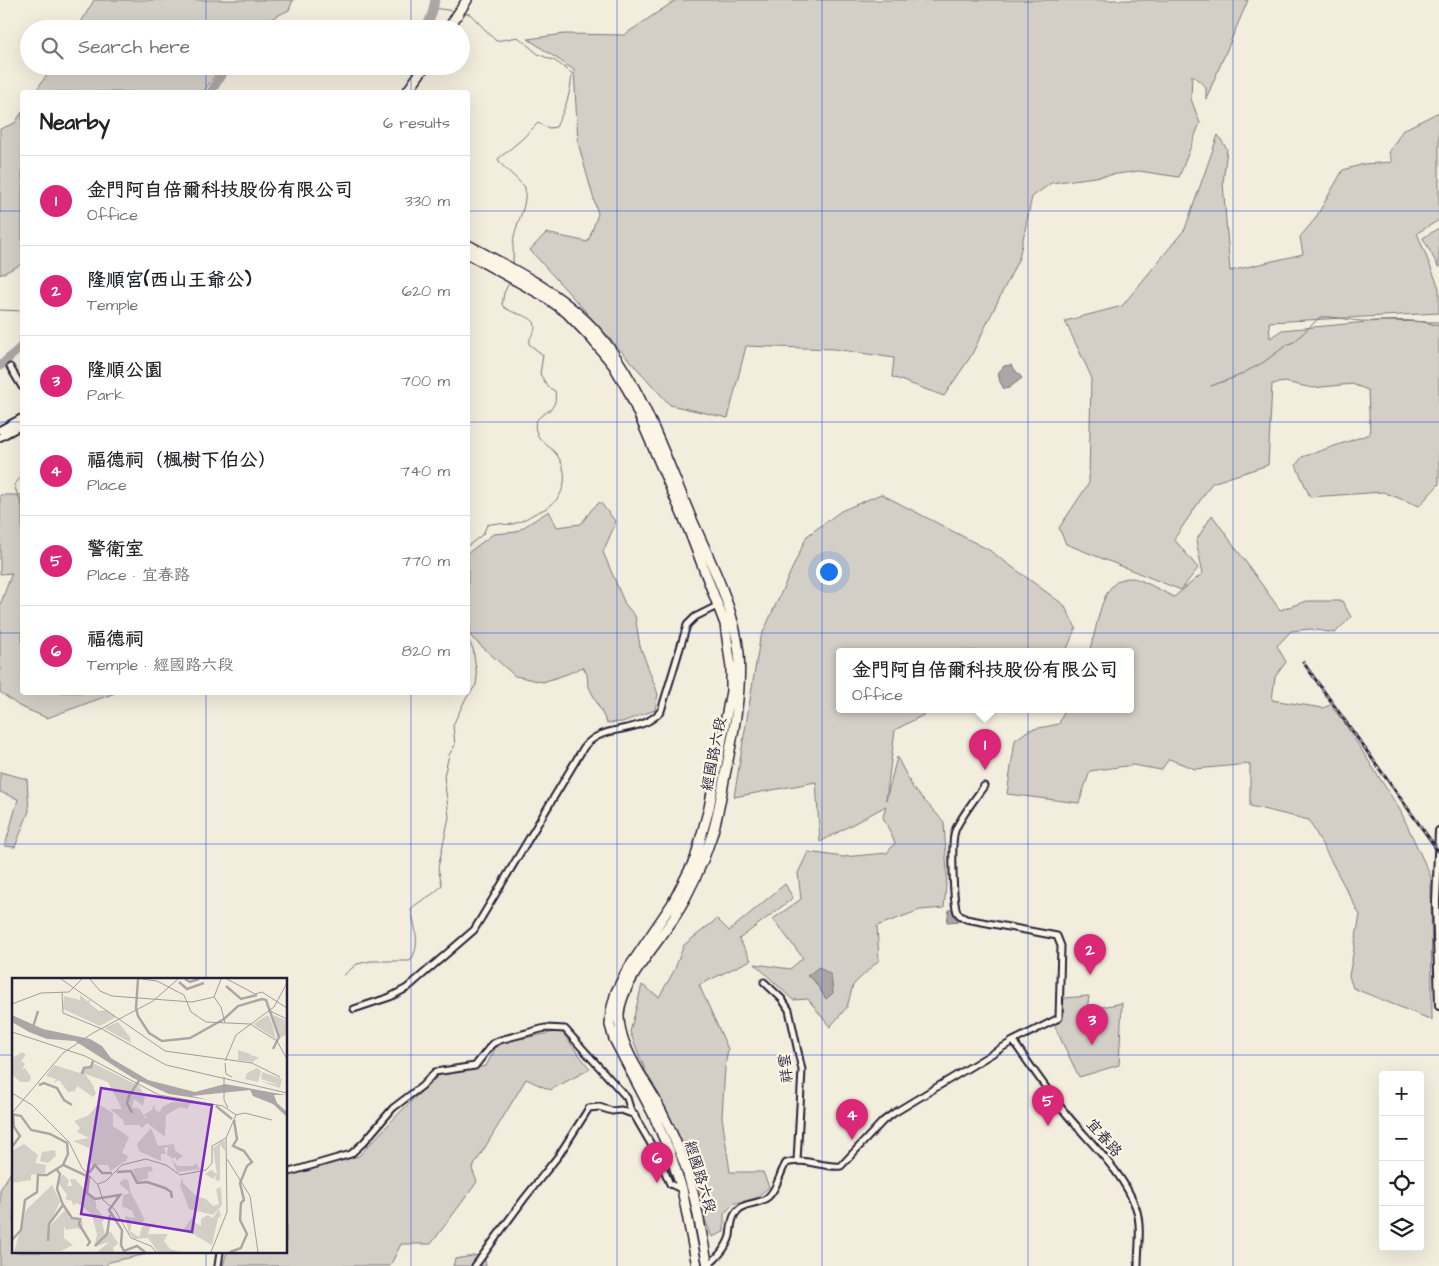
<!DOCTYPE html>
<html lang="en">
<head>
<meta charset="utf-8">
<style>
	body { margin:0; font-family:"Architects Daughter","LXGW WenKai TC",sans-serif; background:#f6f6f6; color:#202124 }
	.controls { position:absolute; right:15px; bottom:15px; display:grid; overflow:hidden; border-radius:5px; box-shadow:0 5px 20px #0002 }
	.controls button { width:45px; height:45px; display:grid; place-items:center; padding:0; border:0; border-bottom:1px solid #e0e0e0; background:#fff; color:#202124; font:25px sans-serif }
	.you { position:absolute; left:828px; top:571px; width:18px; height:18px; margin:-12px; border:4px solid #fff; border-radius:50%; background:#1a73e8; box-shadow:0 0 0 8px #1a73e833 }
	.badge { display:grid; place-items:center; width:32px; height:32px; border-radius:50%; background:#db2777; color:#fff; font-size:16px; font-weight:700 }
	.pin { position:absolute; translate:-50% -41px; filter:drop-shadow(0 1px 2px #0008) }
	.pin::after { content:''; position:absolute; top:26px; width:18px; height:15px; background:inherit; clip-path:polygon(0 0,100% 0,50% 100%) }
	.popup { position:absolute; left:836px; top:648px; width:298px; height:65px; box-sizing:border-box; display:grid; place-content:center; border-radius:5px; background:#fff; filter:drop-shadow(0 1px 4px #0005); font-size:16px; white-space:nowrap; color:#757577 }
	.popup b { font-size:19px; color:#202124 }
	.popup::after { content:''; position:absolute; left:50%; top:100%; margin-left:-10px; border:10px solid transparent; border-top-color:#fff }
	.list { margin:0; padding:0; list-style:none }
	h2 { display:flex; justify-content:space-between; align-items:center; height:65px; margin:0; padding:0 20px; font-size:21px }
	h2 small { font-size:16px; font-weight:400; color:#757577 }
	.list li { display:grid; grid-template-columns:32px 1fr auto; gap:15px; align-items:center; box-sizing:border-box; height:90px; padding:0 20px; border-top:1px solid #e0e0e0 }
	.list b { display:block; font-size:19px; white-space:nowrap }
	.list p { margin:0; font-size:16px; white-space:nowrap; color:#757577 }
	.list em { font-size:16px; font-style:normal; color:#757577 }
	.icon { flex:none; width:28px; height:28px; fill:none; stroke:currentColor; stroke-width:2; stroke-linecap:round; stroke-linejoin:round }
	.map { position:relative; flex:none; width:1439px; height:1266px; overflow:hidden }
	.search { position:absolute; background:#fff; box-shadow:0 5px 20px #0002; left:20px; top:20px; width:450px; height:55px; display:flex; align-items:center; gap:12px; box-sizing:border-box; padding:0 18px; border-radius:28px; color:#757577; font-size:19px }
	.panel { position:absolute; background:#fff; box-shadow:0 5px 20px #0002; left:20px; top:90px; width:450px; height:605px; border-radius:5px }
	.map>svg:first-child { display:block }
	.green { fill:#d4cfc6; stroke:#7b7880 }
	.water { fill:#aca7a6; stroke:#75727b }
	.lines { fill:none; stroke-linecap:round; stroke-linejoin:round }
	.stream { stroke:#75727b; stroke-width:1 }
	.river { stroke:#aca7a6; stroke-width:9 }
	.minor-casing { stroke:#22223b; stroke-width:9 }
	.tertiary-casing { stroke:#22223b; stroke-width:10 }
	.primary-casing { stroke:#22223b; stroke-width:12 }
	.minor { stroke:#fcf5e5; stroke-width:5 }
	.tertiary { stroke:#fcf5e5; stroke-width:6 }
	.primary { stroke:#fcf5e5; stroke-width:9 }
	.rail-casing { stroke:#22223b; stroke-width:3 }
	.rail { stroke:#fcf5e5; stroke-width:1; stroke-dasharray:4; stroke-linecap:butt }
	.grid { fill:none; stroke:#1d4ed8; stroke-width:1; stroke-opacity:0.55 }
	.labels { text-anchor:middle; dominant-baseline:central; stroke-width:4.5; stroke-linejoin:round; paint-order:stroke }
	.street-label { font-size:15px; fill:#22223b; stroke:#fcf5e5 }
	.inset-river { fill:none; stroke:#aca7a6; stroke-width:2.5 }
	.inset-road { fill:none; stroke:#9f9c9d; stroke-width:1 }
	.view { fill:#7b2cbf; fill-opacity:0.15; stroke:#7b2cbf; stroke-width:2.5 }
	.inset-edge { fill:none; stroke:#22223b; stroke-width:2.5 }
</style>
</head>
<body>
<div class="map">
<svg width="1439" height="1266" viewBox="0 0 1439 1266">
	<rect width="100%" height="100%" fill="#f3edde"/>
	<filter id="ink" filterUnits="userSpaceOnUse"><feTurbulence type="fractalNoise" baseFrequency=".02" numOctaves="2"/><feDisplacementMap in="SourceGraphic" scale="10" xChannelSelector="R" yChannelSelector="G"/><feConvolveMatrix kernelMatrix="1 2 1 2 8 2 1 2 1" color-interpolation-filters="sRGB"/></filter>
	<g filter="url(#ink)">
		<path class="green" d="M 94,0 L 293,0 L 289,10 L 251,29 L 77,29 Z
			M 676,0 L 1248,0 L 1206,99 L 1206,87 L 1192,75 L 1191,99 L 1200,123 L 1179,177 L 1139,171 L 1051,183 L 1032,197 L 1019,258 L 971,356 L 944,396 L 892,377 L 894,358 L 835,349 L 746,346 L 728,418 L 670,405 L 530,250 L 546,233 L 588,242 L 598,214 L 578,143 L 574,70 L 528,39 L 564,34 L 624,35 Z
			M 53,66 L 222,66 L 203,92 L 35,92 Z
			M 22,112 L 22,264 L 0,275 L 0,129 L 15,123 Z
			M 1439,112 L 1439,220 L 1417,233 L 1439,288 L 1439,313 L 1269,322 L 1270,338 L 1282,330 L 1378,321 L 1439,322 L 1439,484 L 1419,506 L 1383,492 L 1310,497 L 1296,465 L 1302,457 L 1370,434 L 1368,390 L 1352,384 L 1312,388 L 1285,382 L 1272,384 L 1268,465 L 1212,483 L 1174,539 L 1198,568 L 1181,590 L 1066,544 L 1059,528 L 1089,483 L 1091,376 L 1065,321 L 1122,306 L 1185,229 L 1218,135 L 1227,149 L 1223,183 L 1230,271 L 1303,254 L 1300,237 L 1315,219 L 1343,170 L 1364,164 L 1392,162 L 1389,152 L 1403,130 Z
			M 1439,228 L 1439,268 L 1423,238 Z
			M 881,494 L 989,550 L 1064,605 L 1076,628 L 1066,651 L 840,651 L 840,709 L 932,709 L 927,713 L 895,730 L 886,800 L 897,757 L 913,788 L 944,822 L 947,875 L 944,908 L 920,910 L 877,926 L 879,960 L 853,985 L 847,1007 L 830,1027 L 808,999 L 793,1000 L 755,964 L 790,969 L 803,958 L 773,919 L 801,899 L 798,873 L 808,852 L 843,857 L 887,853 L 895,843 L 883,817 L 886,806 L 820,842 L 816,782 L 734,797 L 760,639 L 807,536 L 841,511 Z
			M 0,495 L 22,495 L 22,692 L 115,693 L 47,718 L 19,706 L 0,692 L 0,605 L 12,573 L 0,574 Z
			M 600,502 L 616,522 L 603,552 L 625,604 L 635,616 L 640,646 L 658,694 L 655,710 L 622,722 L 607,723 L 588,685 L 587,674 L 583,667 L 567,674 L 543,682 L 515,676 L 470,636 L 471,603 L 468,597 L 468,553 L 493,534 L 516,532 L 549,511 L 557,527 L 581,524 L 592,509 Z
			M 1212,515 L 1280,610 L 1307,601 L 1342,601 L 1351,617 L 1335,633 L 1310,629 L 1291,631 L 1277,646 L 1286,662 L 1275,677 L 1272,700 L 1323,708 L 1330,705 L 1343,721 L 1400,810 L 1431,877 L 1432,1020 L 1353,988 L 1349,976 L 1360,915 L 1309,820 L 1250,806 L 1250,764 L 1195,769 L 1169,759 L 1161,770 L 1133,765 L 1090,771 L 1079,803 L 1007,794 L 1015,740 L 1029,730 L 1059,724 L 1065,709 L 1130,709 L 1130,651 L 1089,651 C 1099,628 1099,576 1132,578 C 1140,578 1165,593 1174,597 L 1203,573 L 1196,541 Z
			M 0,772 L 27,779 L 29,811 L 15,847 L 5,846 L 18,799 L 0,792 Z
			M 785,884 L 793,898 L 739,939 L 751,960 L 699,985 L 728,1049 L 725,1067 L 722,1117 L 730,1172 L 763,1172 L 769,1187 L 756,1198 L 733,1204 L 724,1214 L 724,1232 L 712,1237 L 630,1032 L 642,985 L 659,997 L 674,971 L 684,945 L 717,919 L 729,931 Z
			M 1089,996 L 1087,1010 L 1122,1003 L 1119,1065 L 1079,1077 L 1054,1025 L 1062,1020 L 1064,998 Z
			M 561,1031 L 590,1069 L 550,1090 L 526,1079 L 472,1169 L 477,1182 L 431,1244 L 401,1244 L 390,1266 L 223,1266 L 227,1252 L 286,1252 L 286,1176 L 359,1156 L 404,1108 L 440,1074 L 486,1066 L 498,1043 Z
			M 14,1167 L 14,1252 L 157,1252 L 109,1262 L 105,1266 L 0,1266 L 0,1190 Z
			M 484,1254 L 486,1266 L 453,1266 L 455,1259 Z"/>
		<path class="water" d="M 1011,365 L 1022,378 L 1009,388 L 1004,389 L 1000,382 L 998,373 L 1004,366 Z
			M 954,909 L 955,918 L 961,921 L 947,922 L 949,910 Z
			M 819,967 L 831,975 L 833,993 L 826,999 L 813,979 L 807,976 Z"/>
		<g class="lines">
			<path class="stream" d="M 434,8 L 454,11
				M 462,13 L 470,14 L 496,41 L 518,37 L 538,54 L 555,61 L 572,73 C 571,93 565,109 556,127 L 549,128 L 538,123 L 521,140 L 498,159 L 501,164 L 525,187 C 527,209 518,217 514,237 C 512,245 514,256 513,265
				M 0,310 L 22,311
				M 1211,386 L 1238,376 L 1264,362 L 1288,344 L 1294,342 L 1320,317 C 1334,316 1347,320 1362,321 C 1388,322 1414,317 1439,326
				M 22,476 L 14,485 L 22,506
				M 468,546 L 483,534 L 487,525 C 500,521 503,526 513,524 C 521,522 527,518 534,514 C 540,511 546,509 551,505 C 565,494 568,475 560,460 C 554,447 539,443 536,431 C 530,410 560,418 555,391 L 548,387 L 540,374 L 543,355 L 529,344 C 529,337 534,334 535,328 C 537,316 516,315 509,310 C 506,309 504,307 502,305 L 504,293 L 510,281
				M 468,609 L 468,612
				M 344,975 L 357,964 L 371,961 L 410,961 C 422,945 414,926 411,909 C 421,899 434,896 442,885 L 438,868 L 449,817 L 444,776 L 449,755 L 455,745 L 453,725 L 465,700 L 476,685 L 477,676 L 473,649 L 468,639"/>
			<path class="river" d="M 271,29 L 318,29
				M 420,29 L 427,26 L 432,14 L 435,0
				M 211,92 L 227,66
				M 0,366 L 22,346"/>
			<defs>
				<path id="minor" d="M 10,367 L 22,387
					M 764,982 L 782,999 L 789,1010 L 802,1070 L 797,1161
					M 354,1009 L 390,997 L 407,988 L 474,930 L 584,747 C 604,722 639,736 661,711 L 687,625 L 695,617 L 719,605
					M 1013,1041 C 1031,1066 1048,1092 1068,1116 C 1092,1145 1123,1172 1136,1208 C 1142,1226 1138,1248 1138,1266
					M 286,1173 L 351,1154 L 364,1142 L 393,1108 L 422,1086 L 435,1072 L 475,1066 L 492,1044 L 500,1040 L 545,1028 L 565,1029 L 627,1098 L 630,1108 L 659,1158 L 670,1184 L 681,1189
					M 218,1266 L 220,1252
					M 475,1266 L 524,1199 L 559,1155 L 589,1108 L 599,1107 L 612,1111 L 621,1110 L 635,1115
					M 706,1266 C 716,1260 727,1247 730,1236 C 731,1229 731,1220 735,1214 C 744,1200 758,1206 768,1197 C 778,1188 779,1174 786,1163 C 804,1157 823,1168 841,1166 L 883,1121 L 894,1113 L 1013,1041 L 1059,1018 L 1061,946 L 1057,936 L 966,919 C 962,917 959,915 957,912 C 953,902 951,841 955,831 C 958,821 977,796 984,786"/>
				<path id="tertiary" d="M 0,430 L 22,418
					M 0,437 L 22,425
					M 1439,831 L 1436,902 L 1439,1006"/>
				<path id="primary" d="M 448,29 L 467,0
					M 407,92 L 425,66
					M 468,245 C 509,267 552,288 586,321 C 636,369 663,452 690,515 C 709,559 734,606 739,653 C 742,694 733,736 725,775 C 721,796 718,818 711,838 C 702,866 689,893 674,918 C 657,944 621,983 619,1014 C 618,1044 641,1074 655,1099 C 664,1116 673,1135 680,1152 C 695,1188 700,1228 708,1266
					M 468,254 L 544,296 L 567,313 L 591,338 L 614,366 L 629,392 L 688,528 L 725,624 L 731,668 L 731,691 L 709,808 L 695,859 L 672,904 L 626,972 L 616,992 L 611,1011 L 610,1025 L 614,1039 L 653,1114 L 669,1150 L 682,1189 L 697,1266"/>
			</defs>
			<use href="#minor" class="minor-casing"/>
			<use href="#tertiary" class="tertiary-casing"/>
			<use href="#primary" class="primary-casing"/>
			<use href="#minor" class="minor"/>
			<use href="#tertiary" class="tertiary"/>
			<use href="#primary" class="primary"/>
			<defs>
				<path id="rail" d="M 1303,662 L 1439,852"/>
			</defs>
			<use href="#rail" class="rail-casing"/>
			<use href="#rail" class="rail"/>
		</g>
	</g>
	<path class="grid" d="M 206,0 L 206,29M 411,0 L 411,29M 617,0 L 617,1266M 822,0 L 822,1266M 1028,0 L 1028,1266M 1233,0 L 1233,1266M 206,66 L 206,92M 411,66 L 411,92M 0,211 L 22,211M 468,211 L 1439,211M 0,422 L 22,422M 468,422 L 1439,422M 0,633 L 22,633M 468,633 L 1439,633M 206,692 L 206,980M 411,692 L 411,1266M 0,844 L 1439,844M 0,1055 L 14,1055M 286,1055 L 1439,1055M 206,1252 L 206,1266"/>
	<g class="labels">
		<g class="street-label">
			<text transform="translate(714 754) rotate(-79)">經國路六段</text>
			<text transform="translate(786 1068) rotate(-96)">祥雲</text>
			<text transform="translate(1104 1138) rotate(49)">宜春路</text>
			<text transform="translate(700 1177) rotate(73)">經國路六段</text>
		</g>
	</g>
	<g transform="translate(12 978)">
		<rect width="275" height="275" fill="#f3edde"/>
		<path d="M 68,17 L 75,23 L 79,22 L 77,25 L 87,33 L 94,32 L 104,39 L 88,48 L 51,31 L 52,18 L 68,22 ZM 259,36 L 275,43 L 275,56 L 268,60 ZM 256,37 L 260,45 L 264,61 L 241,46 ZM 106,44 L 118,59 L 119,65 L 92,50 ZM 226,72 L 239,76 L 238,79 L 240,77 L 247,80 L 240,84 L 226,82 ZM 10,74 L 14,77 L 9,83 L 13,86 L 10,91 L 13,90 L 19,99 L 17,104 L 8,104 L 0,96 L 0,80 ZM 83,86 L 127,108 L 133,118 L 131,128 L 122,121 L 120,129 L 128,131 L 133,140 L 135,139 L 131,137 L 140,132 L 142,126 L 143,132 L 148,134 L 150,129 L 160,124 L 179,125 L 175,131 L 168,129 L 154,137 L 153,159 L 135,145 L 130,150 L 127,147 L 112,147 L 111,142 L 98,131 L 110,131 L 96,104 L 73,96 L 81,107 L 84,116 L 81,119 L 65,108 L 63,113 L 56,114 L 47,102 L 42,105 L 44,101 L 34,98 L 42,87 L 68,95 L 71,90 ZM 245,90 L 249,93 L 246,104 L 233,101 L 235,95 ZM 250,94 L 270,101 L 268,110 L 248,103 L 268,107 L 249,101 ZM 86,126 L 101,135 L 101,148 L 117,159 L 110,175 L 116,178 L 114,183 L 98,193 L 96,187 L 83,187 L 80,190 L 77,170 L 61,163 L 77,160 L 65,154 L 68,150 L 62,143 L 77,137 ZM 139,150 L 146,168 L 162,166 L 163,172 L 171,178 L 164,183 L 164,179 L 160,181 L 165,188 L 182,188 L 184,185 L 188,191 L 165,194 L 159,179 L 155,177 L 156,169 L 152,170 L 154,176 L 149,176 L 149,183 L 127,173 L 125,166 ZM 210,163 L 213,163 L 213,173 L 208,167 L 208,203 L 203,202 L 204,197 L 201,201 L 193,196 L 199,192 L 205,196 L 201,170 ZM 12,166 L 26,177 L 23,185 L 34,187 L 33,195 L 19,197 L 19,202 L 0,205 L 0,173 ZM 43,172 L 44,178 L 36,185 L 28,183 L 30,174 ZM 139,188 L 141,193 L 136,194 L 136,200 L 125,204 L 121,191 ZM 51,196 L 57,203 L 55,208 L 60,208 L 58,201 L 63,201 L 84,224 L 84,230 L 93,241 L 90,244 L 93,256 L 87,263 L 98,253 L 106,265 L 101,270 L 102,274 L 85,274 L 97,264 L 82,269 L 85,257 L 80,237 L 70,228 L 64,225 L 61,228 L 60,223 L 53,221 L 55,217 L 46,204 ZM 171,199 L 171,205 L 184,218 L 194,221 L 201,228 L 207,226 L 204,211 L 209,209 L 210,227 L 201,237 L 177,231 L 168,207 ZM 112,201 L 116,202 L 119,215 L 133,242 L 126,247 L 120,244 L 118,253 L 127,259 L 130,249 L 141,245 L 143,248 L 139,246 L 136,256 L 156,256 L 152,263 L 158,271 L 168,274 L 146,274 L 136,260 L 122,261 L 117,255 L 113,238 L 123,240 L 120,233 L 110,228 L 111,217 L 118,215 L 107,205 ZM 40,207 L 48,224 L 35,251 L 54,231 L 58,234 L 57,240 L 70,240 L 71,253 L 65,250 L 54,252 L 52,248 L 52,260 L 61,267 L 49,273 L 2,274 L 14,232 ZM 207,231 L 209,238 L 206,240 L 200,267 L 172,251 L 181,238 L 182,244 L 189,248 L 189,241 L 196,237 L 201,240 Z" fill="#d4cfc6"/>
		<path d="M 0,37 L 31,51 L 78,61 L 90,68 L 99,80 L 136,102 L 183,114 L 213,106 L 274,117 L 262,117 L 265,125 L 275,134 L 275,139 L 261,126 L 241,118 L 238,112 L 180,118 L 197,122 L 157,116 L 121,100 L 63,63 L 35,61 L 17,54 L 0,44 Z" fill="#aca7a6"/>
		<path class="inset-river" d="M 126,1 L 124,30 L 126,38 L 137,55 L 150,63 L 178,60 L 212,41 L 226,28 L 250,21 L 254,22 L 267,59 L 261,71M 173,1 L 178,4 L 187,1M 167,4 L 175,11 L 192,5M 214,8 L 229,21 L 245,17M 21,49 L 26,33M 70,96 L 72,90 L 79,89 L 81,83M 27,107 L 32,105 L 45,110 L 52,122 L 60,127M 204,128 L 220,141M 120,135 L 115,125 L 117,118 L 128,101M 0,136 L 9,138 L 19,152 L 38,156 L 55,165 L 56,176 L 51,187 L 77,199 L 75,215 L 83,221 L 108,217 L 97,232 L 110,252 L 109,267 L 112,273 L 125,268 L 133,274M 222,142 L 225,161 L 221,168 L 232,173 L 240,184 L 235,188 L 228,205 L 232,222 L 229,225 L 228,242 L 235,256 L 231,265M 0,169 L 8,158 L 2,149 L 1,137M 105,194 L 119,193 L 125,205 L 135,204 L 153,210 L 159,214 L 160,220M 77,195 L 83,187 L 90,195 L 100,195M 50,225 L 60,240 L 68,241 L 67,246 L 78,264 L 75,268M 0,262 L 9,252 L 13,222 L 25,214 L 26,197 L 35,197 L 51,187M 36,263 L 37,246 L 51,227 L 45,211 L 48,196 L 45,192M 83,268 L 95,256 L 98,237M 218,274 L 229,270 L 231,265"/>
		<path class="inset-road" d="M 49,1 L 153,73 L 240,85 L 268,99M 78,1 L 88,13 L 100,18 L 180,24 L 202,19 L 209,1M 130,1 L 145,3 L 172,17 L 179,34 L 194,44 L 238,46 L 265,63 L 275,81M 215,1 L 243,16 L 250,14 L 275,30M 50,14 L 51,35 L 90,51 L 154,87 L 275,115M 202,19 L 209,29 L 213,45M 0,26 L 29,15 L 57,14 L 70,1M 258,33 L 275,41M 0,54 L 73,78 L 147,117 L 211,128 L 224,137M 213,83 L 224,57 L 262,29 L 275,5M 213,85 L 214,96 L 220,99M 212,99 L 212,122 L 216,130M 0,115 L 20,127 L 57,164 L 70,190 L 86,207M 0,135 L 51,75 L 81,55 L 141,23 L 166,1M 215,181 L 238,218 L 246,274M 86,206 L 94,203 L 110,187 L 134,181 L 154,187 L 168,197 L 194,192 L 200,185 L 200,168 L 214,160 L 224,137 L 233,135 L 260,142M 86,207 L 91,222 L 103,232 L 119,260 L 139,268 L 144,274M 199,274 L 215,234 L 214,160"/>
		<path class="view" d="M 89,110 L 200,127 L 180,254 L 69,236 Z"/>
		<rect width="275" height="275" class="inset-edge"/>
	</g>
</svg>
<div class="controls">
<button>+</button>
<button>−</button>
<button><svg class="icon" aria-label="locate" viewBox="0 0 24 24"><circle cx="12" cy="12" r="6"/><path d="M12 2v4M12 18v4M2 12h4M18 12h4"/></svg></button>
<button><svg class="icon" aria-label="layers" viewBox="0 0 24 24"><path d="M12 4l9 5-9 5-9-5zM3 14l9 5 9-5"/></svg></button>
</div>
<div class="you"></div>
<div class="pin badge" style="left:985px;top:770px">1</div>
<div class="popup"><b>金門阿自倍爾科技股份有限公司</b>Office</div>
<div class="pin badge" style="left:1090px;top:975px">2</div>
<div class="pin badge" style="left:1092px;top:1045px">3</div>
<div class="pin badge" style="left:852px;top:1140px">4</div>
<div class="pin badge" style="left:1048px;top:1126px">5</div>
<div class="pin badge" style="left:657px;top:1183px">6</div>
<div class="search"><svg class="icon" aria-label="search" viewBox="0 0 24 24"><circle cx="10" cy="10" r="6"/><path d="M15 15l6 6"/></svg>Search here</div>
<section class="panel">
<h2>Nearby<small>6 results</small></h2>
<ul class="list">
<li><span class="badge">1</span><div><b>金門阿自倍爾科技股份有限公司</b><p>Office</p></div><em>330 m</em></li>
<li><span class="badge">2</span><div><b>隆順宮(西山王爺公)</b><p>Temple</p></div><em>620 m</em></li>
<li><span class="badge">3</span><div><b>隆順公園</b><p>Park</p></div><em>700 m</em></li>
<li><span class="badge">4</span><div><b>福德祠（楓樹下伯公）</b><p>Place</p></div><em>740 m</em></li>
<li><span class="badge">5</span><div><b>警衛室</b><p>Place · 宜春路</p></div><em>770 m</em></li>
<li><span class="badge">6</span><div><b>福德祠</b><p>Temple · 經國路六段</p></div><em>820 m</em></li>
</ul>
</section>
</div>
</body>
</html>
